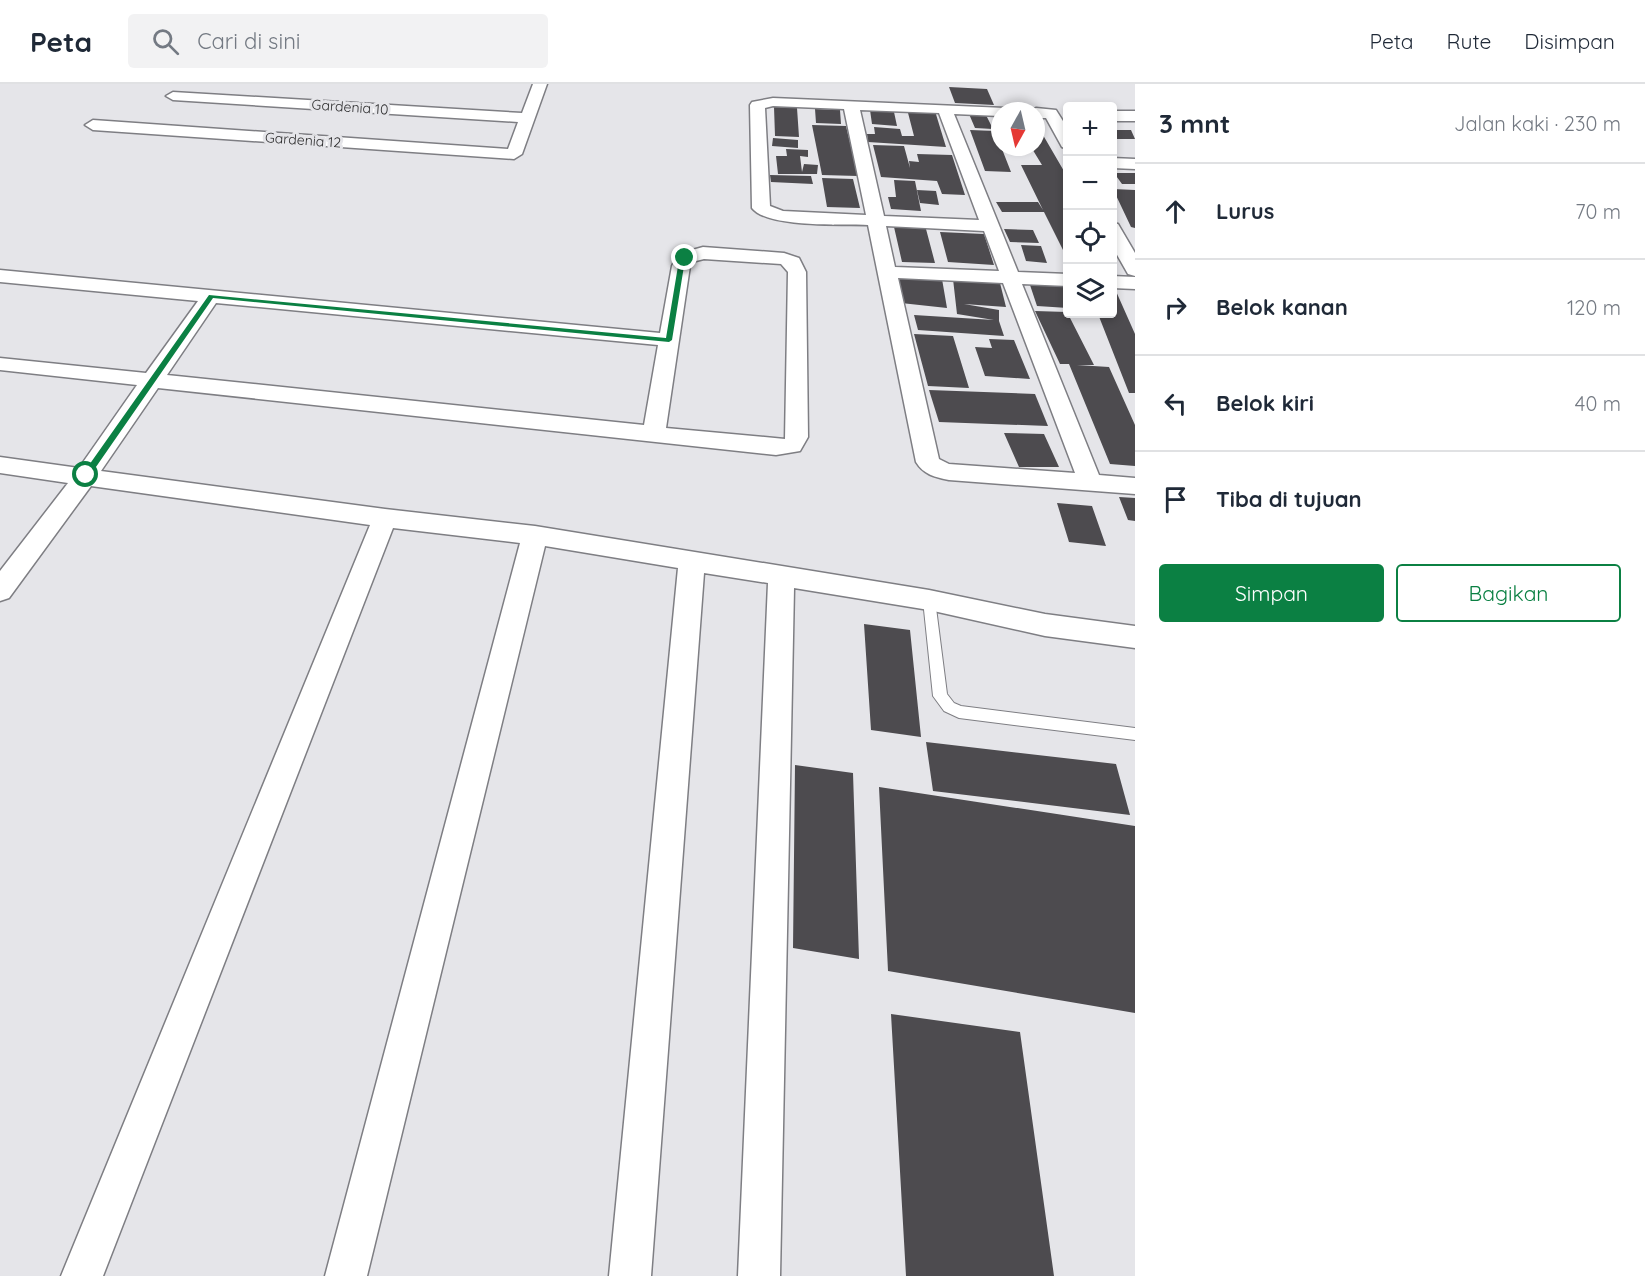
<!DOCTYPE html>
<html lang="id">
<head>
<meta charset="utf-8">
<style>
	body { margin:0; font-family:Quicksand,sans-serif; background:#f2f2f3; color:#1f2937 }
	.controls { position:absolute; right:18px; top:18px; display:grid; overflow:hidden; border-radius:6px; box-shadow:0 3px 9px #0003 }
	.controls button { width:54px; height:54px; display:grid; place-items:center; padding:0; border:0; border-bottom:2px solid #e0e1e3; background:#fff; color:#1f2937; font:30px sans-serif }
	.compass { position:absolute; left:991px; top:18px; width:54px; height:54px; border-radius:50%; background:#fff; box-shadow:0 3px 9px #0003; rotate:188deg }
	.stop { position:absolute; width:18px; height:18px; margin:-14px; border:4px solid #0b8043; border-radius:50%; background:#fff }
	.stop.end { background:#0b8043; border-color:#fff; box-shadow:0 2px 6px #0008 }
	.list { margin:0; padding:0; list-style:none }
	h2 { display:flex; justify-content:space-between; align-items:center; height:78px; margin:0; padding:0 24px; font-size:26px }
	h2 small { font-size:20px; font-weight:400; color:#747a83 }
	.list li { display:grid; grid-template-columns:39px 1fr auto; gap:18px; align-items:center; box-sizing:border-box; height:96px; padding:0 24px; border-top:2px solid #e0e1e3 }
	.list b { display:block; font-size:22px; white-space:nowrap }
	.list em { font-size:20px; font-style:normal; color:#747a83 }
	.actions { display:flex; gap:12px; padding:18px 24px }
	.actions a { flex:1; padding:14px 0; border:2px solid #0b8043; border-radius:6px; text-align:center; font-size:21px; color:#0b8043 }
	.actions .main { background:#0b8043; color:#fff }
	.icon { flex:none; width:33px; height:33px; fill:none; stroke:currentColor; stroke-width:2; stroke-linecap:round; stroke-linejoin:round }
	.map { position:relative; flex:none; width:1135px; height:1192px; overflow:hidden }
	header { display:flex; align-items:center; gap:36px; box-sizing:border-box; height:84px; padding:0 30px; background:#fff; border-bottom:2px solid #e0e1e3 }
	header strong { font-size:28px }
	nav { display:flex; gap:33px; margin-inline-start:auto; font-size:21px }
	.search { width:420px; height:54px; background:#f2f2f3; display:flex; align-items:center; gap:15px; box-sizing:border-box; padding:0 21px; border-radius:6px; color:#747a83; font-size:22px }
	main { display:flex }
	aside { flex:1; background:#fff }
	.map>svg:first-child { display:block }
	.building { fill:#4d4b4f }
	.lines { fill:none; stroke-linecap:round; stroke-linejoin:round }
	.lane-casing { stroke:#7e7e83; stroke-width:2 }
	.street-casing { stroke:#7e7e83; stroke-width:3 }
	.lane { fill:#fff; fill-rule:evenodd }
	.street { fill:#fff; fill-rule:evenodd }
	.route { fill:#0b8043 }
	.labels { text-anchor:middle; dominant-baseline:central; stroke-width:6; stroke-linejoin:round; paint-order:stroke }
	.far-street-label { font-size:14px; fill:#2d2d2e; stroke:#e5e5e9 }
</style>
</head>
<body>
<header>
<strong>Peta</strong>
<div class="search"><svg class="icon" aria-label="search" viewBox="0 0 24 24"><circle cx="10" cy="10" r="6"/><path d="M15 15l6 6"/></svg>Cari di sini</div>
<nav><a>Peta</a><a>Rute</a><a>Disimpan</a></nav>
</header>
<main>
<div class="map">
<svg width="1135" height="1192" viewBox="0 0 1135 1192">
	<rect width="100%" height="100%" fill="#e5e5e9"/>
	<path class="building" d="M 949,3 L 987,5 L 994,21 L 955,19 Z
		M 774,23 L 797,24 L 799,53 L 775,52 Z
		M 815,25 L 840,26 L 841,40 L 816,39 Z
		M 907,25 L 935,27 L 946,63 L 868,58 L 867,50 L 875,50 L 874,43 L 900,45 L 902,52 L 914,52 Z
		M 870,26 L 894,28 L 897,42 L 872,40 Z
		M 969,30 L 986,31 L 993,45 L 975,44 Z
		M 1036,39 L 1068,94 L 1068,176 L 1044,128 L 1002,128 L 996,118 L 1038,118 L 1043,126 L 1021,81 L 1042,81 L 1031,63 L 1036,63 Z
		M 812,41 L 846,42 L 858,92 L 822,91 Z
		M 970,46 L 995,47 L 998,54 L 1000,54 L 1000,63 L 1018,63 L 1019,66 L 1002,65 L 1011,88 L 985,87 Z
		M 1113,46 L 1131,46 L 1135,55 L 1113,55 Z
		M 773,54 L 798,56 L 798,64 L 772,62 Z
		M 873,61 L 904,62 L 910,84 L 909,77 L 919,78 L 917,70 L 952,71 L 965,111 L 942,110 L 937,97 L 881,93 Z
		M 786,65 L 808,66 L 808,73 L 800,72 L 802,88 L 804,80 L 818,81 L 817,90 L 778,90 L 776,72 L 787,72 Z
		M 1114,89 L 1135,89 L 1135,100 L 1122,100 Z
		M 770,91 L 811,92 L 813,100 L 771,98 Z
		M 822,94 L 853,95 L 860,124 L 827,123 Z
		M 894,96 L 915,97 L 921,127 L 891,125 L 888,113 L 896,113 Z
		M 1113,105 L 1135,106 L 1135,144 L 1131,143 Z
		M 917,106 L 936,107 L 939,121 L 920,119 Z
		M 894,143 L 926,145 L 935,179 L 902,178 Z
		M 1004,145 L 1033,146 L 1039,159 L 1010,158 Z
		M 940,148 L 984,150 L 994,181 L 948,178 Z
		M 1021,161 L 1041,162 L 1047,179 L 1026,177 Z
		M 898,190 L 942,195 L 947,224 L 901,219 Z
		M 953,195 L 1000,199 L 1006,223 L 964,220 L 999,226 L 999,237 L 1004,252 L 918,246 L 914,231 L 994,236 L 957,230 Z
		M 1029,198 L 1066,201 L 1068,224 L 1037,222 Z
		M 1113,205 L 1115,205 L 1135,250 L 1135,309 L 1129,309 L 1098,230 L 1113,230 Z
		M 1035,227 L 1067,228 L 1094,281 L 1077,281 L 1109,283 L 1135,341 L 1135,382 L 1110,380 L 1069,280 L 1060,280 Z
		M 914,250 L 953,252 L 969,304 L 928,302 Z
		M 989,255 L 1014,256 L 1030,295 L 985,292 L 975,263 L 992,264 Z
		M 929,306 L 1035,310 L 1048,342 L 939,338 Z
		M 1004,349 L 1044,350 L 1059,383 L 1019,383 Z
		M 1119,413 L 1135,414 L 1135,437 L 1128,436 Z
		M 1057,419 L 1092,422 L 1106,462 L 1069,458 Z
		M 864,540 L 910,546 L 921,653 L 871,646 Z
		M 926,658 L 1116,680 L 1130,731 L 933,707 Z
		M 795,681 L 853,689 L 859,875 L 793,864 Z
		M 879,703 L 1135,742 L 1135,929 L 888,887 Z
		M 891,930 L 1020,948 L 1054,1192 L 906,1192 Z"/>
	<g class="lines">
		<defs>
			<path id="lane" d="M 929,511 L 935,516 L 947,610 L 954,619 L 961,622 L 1135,644 L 1135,656 L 959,634 L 944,627 L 933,612 L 923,516 Z"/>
			<path id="street" d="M 533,0 L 547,0 L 522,70 L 514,75 L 93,46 L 85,41 L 93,36 L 508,65 L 518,38 L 173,16 L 166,12 L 173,8 L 522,29 Z
				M 773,14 L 1005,24 L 1008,27 L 1000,27 L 1000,32 L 954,30 L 1018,188 L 1068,190 L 1068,202 L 1022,200 L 1099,391 L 1135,394 L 1135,410 L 949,396 C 935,393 924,391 916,378 L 868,141 C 843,140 767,144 752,124 L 750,21 L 752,18 ZM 773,22 L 844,25 L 866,131 L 783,127 L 770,122 L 765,24 ZM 860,26 L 939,29 L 979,136 L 884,132 ZM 886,142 L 984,147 L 999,187 L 895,183 ZM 898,194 L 1003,199 L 1075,389 L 949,380 L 939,375 Z
				M 1036,24 L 1056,26 L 1068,45 L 1068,65 L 1062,63 L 1046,34 L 1036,34 L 1036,27 L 1030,27 Z
				M 1112,27 L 1135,27 L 1135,37 L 1112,37 Z
				M 1112,74 L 1135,75 L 1135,85 L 1112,84 Z
				M 1112,139 L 1118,140 L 1135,169 L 1135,192 L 1128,190 L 1112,162 Z
				M 703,163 L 784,169 L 799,174 L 806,188 L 808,353 L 800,367 L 776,371 L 158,304 L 101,387 L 385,425 L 535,442 L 929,506 L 1045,530 L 1135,542 L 1135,564 L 1045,552 L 929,526 L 794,504 L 780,1192 L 738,1192 L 768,499 L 704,489 L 651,1192 L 609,1192 L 678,484 L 545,462 L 367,1192 L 325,1192 L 520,459 L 393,444 L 103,1192 L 61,1192 L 370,441 L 91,402 L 9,514 L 0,517 L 0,487 L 68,399 L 0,389 L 0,373 L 79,384 L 137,301 L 0,286 L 0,274 L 146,289 L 198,217 L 0,198 L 0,186 L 660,249 L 672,182 L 678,170 ZM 704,175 L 781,180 L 788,188 L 785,355 L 666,344 L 690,182 L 692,178 ZM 216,219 L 658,261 L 644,341 L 167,291 Z
				M 1112,192 L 1135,193 L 1135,205 L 1112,204 Z"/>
		</defs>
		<use href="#lane" class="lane-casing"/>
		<use href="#street" class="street-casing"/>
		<use href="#lane" class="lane"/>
		<use href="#street" class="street"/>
	</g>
	<path class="route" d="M 685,172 L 688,174 L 684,182 L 672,256 L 669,258 L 213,214 L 89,393 L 82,391 L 209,211 L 666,254 L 678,182 Z"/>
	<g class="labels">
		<g class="far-street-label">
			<text transform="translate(350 23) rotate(4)">Gardenia 10</text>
			<text transform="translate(303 56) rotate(4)">Gardenia 12</text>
		</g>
	</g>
</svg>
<div class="controls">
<button>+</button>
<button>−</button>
<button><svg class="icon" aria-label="locate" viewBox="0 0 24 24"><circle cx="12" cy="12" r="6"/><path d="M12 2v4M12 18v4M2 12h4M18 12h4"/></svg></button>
<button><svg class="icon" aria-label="layers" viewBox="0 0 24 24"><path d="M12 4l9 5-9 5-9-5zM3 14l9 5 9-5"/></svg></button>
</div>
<svg class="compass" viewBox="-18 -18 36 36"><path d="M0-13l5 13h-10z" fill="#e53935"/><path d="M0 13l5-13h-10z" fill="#747a83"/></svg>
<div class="stop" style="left:86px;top:391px"></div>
<div class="stop end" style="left:685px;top:174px"></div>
</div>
<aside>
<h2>3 mnt<small>Jalan kaki · 230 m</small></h2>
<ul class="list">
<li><svg class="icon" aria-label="ahead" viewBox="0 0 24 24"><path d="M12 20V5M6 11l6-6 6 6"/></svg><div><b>Lurus</b></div><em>70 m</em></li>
<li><svg class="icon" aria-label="right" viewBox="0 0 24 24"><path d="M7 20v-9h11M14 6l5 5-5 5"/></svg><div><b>Belok kanan</b></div><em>120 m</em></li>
<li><svg class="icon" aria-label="left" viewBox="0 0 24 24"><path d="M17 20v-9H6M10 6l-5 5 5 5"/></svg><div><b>Belok kiri</b></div><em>40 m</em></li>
<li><svg class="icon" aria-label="arrive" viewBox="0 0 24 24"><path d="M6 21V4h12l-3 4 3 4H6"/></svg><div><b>Tiba di tujuan</b></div></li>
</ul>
<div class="actions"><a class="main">Simpan</a><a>Bagikan</a></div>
</aside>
</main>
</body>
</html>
